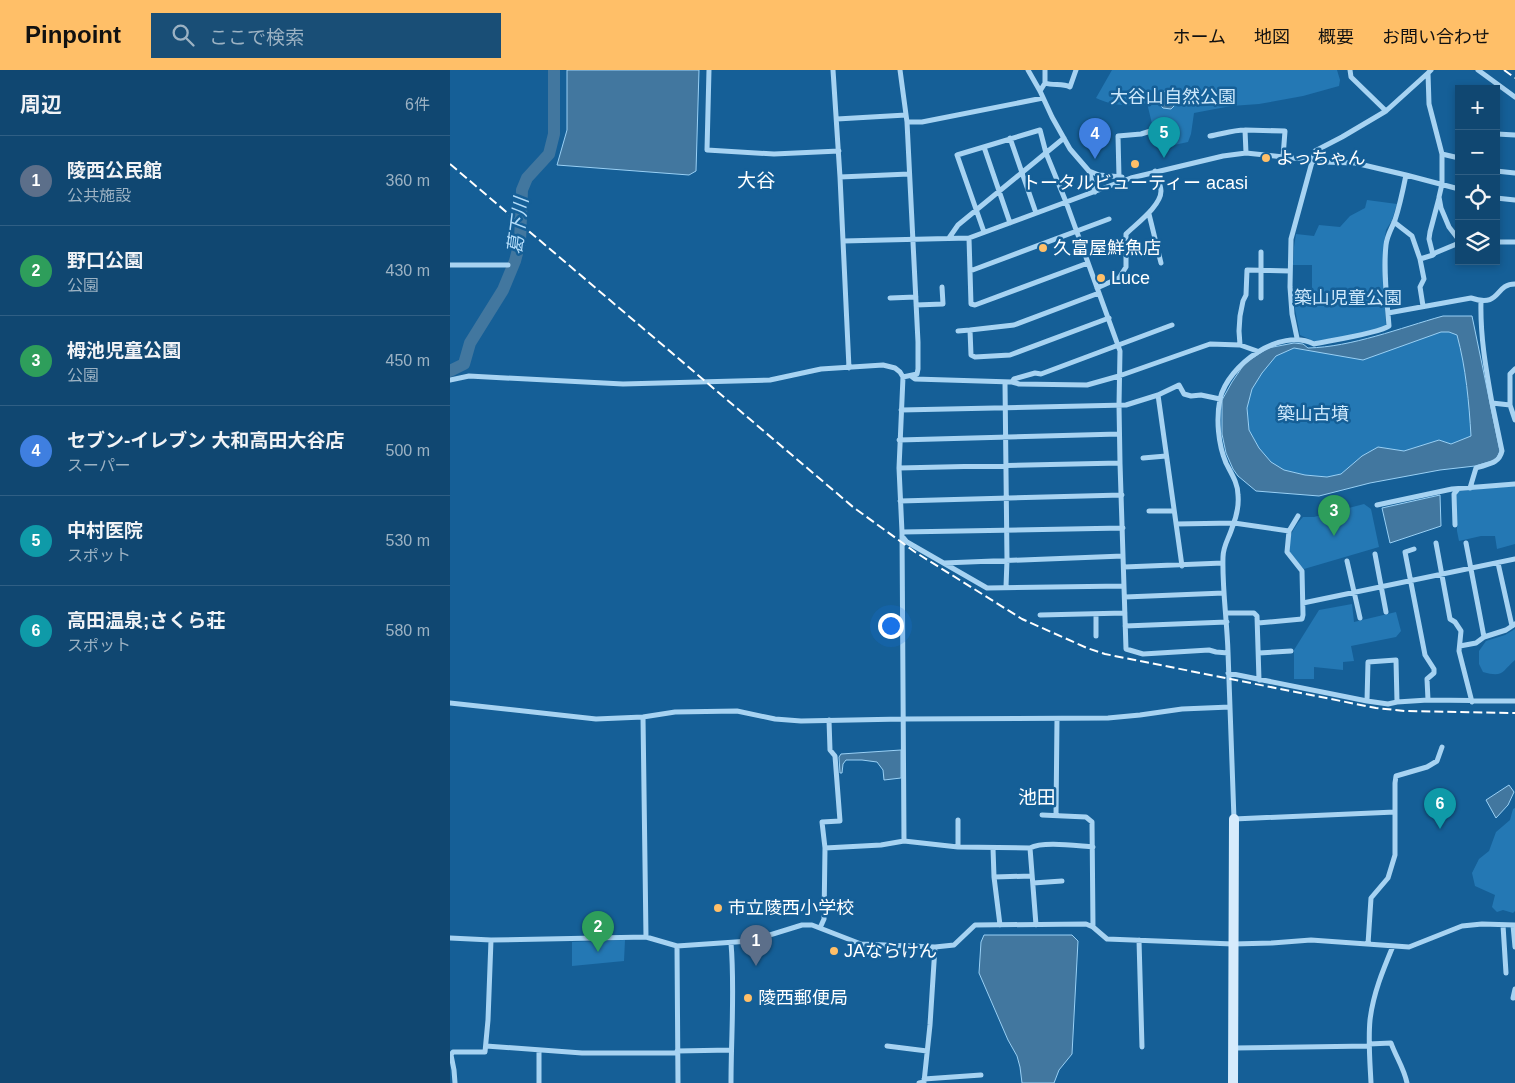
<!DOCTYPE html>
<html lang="ja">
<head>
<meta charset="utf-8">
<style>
	body { margin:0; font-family:Helvetica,"Noto Sans JP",sans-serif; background:#194e76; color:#f1f3f6 }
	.controls { position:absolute; right:15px; top:15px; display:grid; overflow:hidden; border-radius:0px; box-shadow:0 2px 8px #0003 }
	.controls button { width:45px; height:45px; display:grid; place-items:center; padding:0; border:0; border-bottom:1px solid #305f84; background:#104771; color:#f1f3f6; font:25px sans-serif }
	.you { position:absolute; left:440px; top:555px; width:18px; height:18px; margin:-12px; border:4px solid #fff; border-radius:50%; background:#1a73e8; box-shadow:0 0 0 8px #1a73e833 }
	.badge { display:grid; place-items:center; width:32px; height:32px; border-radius:50%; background:#ffbf68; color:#fff; font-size:16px; font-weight:700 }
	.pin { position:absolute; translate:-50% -41px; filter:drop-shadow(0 1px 2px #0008) }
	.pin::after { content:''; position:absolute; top:26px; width:18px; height:15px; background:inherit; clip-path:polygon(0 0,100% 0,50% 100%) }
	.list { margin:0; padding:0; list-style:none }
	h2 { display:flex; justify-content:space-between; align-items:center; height:65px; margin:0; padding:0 20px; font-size:21px }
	h2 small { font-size:16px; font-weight:400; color:#9cb2c3 }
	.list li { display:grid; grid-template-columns:32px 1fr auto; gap:15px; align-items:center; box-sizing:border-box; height:90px; padding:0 20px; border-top:1px solid #305f84 }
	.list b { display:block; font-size:19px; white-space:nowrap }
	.list p { margin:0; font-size:16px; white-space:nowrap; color:#9cb2c3 }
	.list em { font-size:16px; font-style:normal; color:#9cb2c3 }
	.icon { flex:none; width:28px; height:28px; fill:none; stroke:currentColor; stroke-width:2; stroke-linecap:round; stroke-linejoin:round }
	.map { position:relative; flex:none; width:1065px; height:1013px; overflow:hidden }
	header { display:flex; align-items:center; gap:30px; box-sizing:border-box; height:70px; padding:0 25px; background:#ffbf68; color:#111 }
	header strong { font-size:24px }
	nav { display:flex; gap:28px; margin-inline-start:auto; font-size:18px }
	.search { width:350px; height:45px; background:#194e76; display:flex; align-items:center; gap:12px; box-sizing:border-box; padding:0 18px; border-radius:0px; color:#9cb2c3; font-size:19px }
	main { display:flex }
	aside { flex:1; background:#104771 }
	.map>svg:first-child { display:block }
	.green { fill:#2478b4 }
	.water { fill:#42779f; stroke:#99d0f5; fill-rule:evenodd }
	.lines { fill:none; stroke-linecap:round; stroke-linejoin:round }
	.river { stroke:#42779f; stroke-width:12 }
	.street { stroke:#a7d3f2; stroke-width:5 }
	.secondary { stroke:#d6ebfc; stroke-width:10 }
	.rail { stroke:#fff; stroke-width:2; stroke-dasharray:9 4; stroke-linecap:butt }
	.poi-dot { fill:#ffbf68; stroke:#155f97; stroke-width:2 }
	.labels { text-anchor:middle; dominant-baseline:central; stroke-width:5; stroke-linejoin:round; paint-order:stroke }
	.park-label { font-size:18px; fill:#cee9fc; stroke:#155f97 }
	.poi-label { font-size:18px; fill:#fff; stroke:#155f97; text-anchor:start }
	.neighbourhood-label { font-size:19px; fill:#fff; stroke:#155f97 }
	.water-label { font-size:19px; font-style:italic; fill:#b3dcf9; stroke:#155f97 }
</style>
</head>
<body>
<header>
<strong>Pinpoint</strong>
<div class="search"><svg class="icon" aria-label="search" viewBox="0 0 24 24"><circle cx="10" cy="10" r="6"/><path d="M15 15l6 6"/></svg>ここで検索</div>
<nav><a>ホーム</a><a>地図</a><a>概要</a><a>お問い合わせ</a></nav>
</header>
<main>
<aside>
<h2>周辺<small>6件</small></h2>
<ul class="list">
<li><span class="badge" style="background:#5c6f8a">1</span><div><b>陵西公民館</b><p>公共施設</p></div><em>360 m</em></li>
<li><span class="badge" style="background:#2e9e5b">2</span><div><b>野口公園</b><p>公園</p></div><em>430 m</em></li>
<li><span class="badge" style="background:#2e9e5b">3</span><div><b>栂池児童公園</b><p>公園</p></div><em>450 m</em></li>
<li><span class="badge" style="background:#3f7fe0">4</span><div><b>セブン-イレブン 大和高田大谷店</b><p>スーパー</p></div><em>500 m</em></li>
<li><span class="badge" style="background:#0f9aa8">5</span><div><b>中村医院</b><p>スポット</p></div><em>530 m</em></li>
<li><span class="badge" style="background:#0f9aa8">6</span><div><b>高田温泉;さくら荘</b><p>スポット</p></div><em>580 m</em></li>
</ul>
</aside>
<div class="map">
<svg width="1065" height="1013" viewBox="0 0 1065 1013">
	<rect width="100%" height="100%" fill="#155f97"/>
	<path class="green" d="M 662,0 L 887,0 L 890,10 L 889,16 L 853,26 L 809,34 L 781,36 L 744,43 L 741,64 L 738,72 L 724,75 L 722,57 L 704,62 L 697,33 C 679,37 663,36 646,28 Z
		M 917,130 L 947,134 L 942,150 L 936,160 L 934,174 L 934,217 L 936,256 L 917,262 L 866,272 L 850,265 L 844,234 L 862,232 L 862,195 L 843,195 L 844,177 L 846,164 L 864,166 L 869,155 L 890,157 L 900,146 L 915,138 Z
		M 991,262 L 999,262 L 1007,265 C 1016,298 1019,333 1022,366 L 1001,374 L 989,370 L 954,381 L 928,377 L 912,386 L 891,404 L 877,407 L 855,405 L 834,400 L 821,393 L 809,378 L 799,360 L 797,338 L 802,319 L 812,303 L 826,286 L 844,278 L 858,280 Z
		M 1065,416 L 1065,474 L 1047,479 L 1045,466 L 1031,466 L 1009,471 L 1007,461 L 1006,425 L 1009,421 Z
		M 914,434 L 921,439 L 929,477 L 854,499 C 850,495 843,490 840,484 C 834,473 845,455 853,447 L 864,447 Z
		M 902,534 L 904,552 L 946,542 L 951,561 L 946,567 L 901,576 L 904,591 L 893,592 L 893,600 L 864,597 L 864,609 L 844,609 L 844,580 L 869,540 Z
		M 1065,559 L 1065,590 C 1052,601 1054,608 1033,602 L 1029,594 L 1029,581 L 1036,571 L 1055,565 Z
		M 1065,738 L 1065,841 L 1063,843 L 1053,840 L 1047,842 L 1042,837 L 1045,825 L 1025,816 L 1022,803 L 1029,789 L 1039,781 L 1046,762 L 1060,750 L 1063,739 Z
		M 175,870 L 174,891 L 122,896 L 122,872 Z"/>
	<path class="water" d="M 117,0 L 249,0 L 246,101 L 239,105 L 107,95 L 117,60 Z
		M 719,20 L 722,20 L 716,26 L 724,32 L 724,36 L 721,39 L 713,38 L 708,33 L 707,26 L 712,22 Z
		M 993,246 L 1022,246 L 1050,381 L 1046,390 L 1025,396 L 990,400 L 920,413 L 869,426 L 806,421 L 788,406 L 783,399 L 776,383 L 772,364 L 772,330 L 782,312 L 795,293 L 818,278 L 844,273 L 853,274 L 858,278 C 902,277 950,258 993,246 ZM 991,262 L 999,262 L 1007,265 C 1016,298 1019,333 1021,366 L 1001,374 L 989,370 L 954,381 L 928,377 L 912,386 L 891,404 L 877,407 L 855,405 L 834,400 L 821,392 L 809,378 L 799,360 L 797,338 L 802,319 L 812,303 L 826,286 L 844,278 L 913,290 Z
		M 990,425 L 991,456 L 940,473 L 932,438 Z
		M 451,680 L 451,708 L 434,710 L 433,700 L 427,692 L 412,690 L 396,690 L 393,694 L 392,703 L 390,703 L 389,687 L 391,684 Z
		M 1059,715 L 1064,722 L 1058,735 L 1046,748 L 1036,730 Z
		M 534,865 L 622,865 L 628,871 L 622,984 L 609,1000 L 604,1013 L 572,1013 L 570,997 L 567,986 L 558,970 L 529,903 L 531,872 Z"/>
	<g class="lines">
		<path class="river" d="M 0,301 L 14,294 L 20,273 L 53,220 L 65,191 L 70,172 L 72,120 L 77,108 L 99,84 L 104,64 L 104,0"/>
		<path class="street" d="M 259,0 L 257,80 L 324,84 L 389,81
			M 383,0 L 390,107 L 399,298
			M 450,0 L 457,52 L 468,272 L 468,299 L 467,304 L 453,307
			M 578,0 L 590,21 L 602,47 L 620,79 L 639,101 L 645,122
			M 900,0 L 901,7 L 936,41
			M 981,0 L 978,3 L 979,34 L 992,84 L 992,114 L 989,127 L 991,138 L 999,157 L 1009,170
			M 1028,0 L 1065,27
			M 595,13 C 604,16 612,13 620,17 L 626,0
			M 590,21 L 595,13 L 595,0
			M 387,49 L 456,45
			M 457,52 L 472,52 L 593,28
			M 795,60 L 835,61 L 833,87
			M 1047,64 L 1065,65
			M 760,66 C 772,64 783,60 795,60 L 796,83
			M 560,68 L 586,143
			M 534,77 L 560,153
			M 992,84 L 1009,88
			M 639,101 L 649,105 L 672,107
			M 1046,101 L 1065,103
			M 390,107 L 459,104
			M 669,107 L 668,66 L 691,64 L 704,60
			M 1046,128 L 1065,130
			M 699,144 L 711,193
			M 944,152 L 962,166 L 970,189 L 983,185 L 985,183 L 1009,173
			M 534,162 L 507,85 L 590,60 L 596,83 L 616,132 L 670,281 L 669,335 L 670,393 L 676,579 L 693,584 L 759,580 L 766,582 L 778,583
			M 499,168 L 508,155 L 614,68
			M 519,168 L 521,234 L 525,235 L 638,193
			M 393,171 L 519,168 L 681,108 L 773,86 L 796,83 L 861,90 L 874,92 L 905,93 L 956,105 L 1009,119
			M 1046,172 L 1065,172
			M 811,182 L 811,228
			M 983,185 L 979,169 L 980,162 L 989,128
			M 970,189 L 974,209 L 970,217 L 973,236
			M 0,195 L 58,195
			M 520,201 L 659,149
			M 647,218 L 669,208 L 676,197 L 676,164 C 686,154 711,136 711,121 C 711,115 707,107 705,101
			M 649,223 L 564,255 L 520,260 L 521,285 L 525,287 L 560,285 L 659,248
			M 440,228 L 466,227
			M 1031,231 C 1030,266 1036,299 1042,333 L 1060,335
			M 466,235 L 493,234 L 492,217
			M 938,243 L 1021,228 C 1052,238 1044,214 1065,214
			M 508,261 L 520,260
			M 847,268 L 842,244 L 840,217 L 841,169 L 865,81 L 892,67 L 936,41 L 978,3
			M 790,275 L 789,261 L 790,246 L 793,231 L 796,225 L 797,200 L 840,201
			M 1065,299 L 1060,304 L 1060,335 L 1065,350
			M 461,306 L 465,309 L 562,312 L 569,314 L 637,315 L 669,306 L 760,274 L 790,275 L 807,281
			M 0,310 L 19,306 L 173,314 L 320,310 L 371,299 L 433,295 L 445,298 L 450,302 L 453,307 L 449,398 L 452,462 L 454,771
			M 562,312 L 564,309 L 585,303 L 591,304 L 722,255
			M 555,313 L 557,490 L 556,517
			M 708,325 L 729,315 L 734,324 L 741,326 L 751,325 L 770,329
			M 451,340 L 676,335 L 708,325 L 732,496
			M 449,370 L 669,364
			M 693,388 L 716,386
			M 449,398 L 670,393
			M 1020,418 L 1026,398 C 1038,394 1049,394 1052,381 L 1042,333
			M 450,431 L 672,425
			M 927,435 L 1002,419 L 1065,414
			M 699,441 L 724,441
			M 726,454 L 784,453 L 839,461
			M 1005,455 L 1004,424 L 1008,419
			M 452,462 L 673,458
			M 452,466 L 457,472 L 537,518 L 674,516
			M 986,473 L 1000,549 L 1005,552 L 1011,561 L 1009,581 L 1022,632
			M 1016,473 L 1034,567
			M 964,479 L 955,482 L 975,585 L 984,599 L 984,603 L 977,609 L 978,630
			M 925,484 L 936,542
			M 897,491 L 910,548
			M 494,493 L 673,486
			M 1048,493 L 1062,556
			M 674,497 L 773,493
			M 675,527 L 774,523
			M 853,533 L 1065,489
			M 776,543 L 804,543 L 807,546 L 809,610
			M 646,544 L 646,566
			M 590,545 L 675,543
			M 808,553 L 852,549 L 853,545 L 852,501 L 837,482 L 839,461 L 848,446
			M 675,556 L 777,552
			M 1010,576 L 1026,573 L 1034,567 L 1056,560 L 1065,554
			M 809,583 L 841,581
			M 778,603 L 917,631 L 938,634 L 947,632 L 978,630 L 1065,631
			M 917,631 L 918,592 L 946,590 L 947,632
			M 0,633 L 146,649 L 193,647 L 225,642 L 287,641 L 325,649 L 351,651 L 453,649 L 658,648 L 690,645 L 732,639 L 780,637
			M 193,647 L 196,867
			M 945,742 L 784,749 C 782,693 780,637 778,582 C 777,550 772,518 773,487 C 773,476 779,468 782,458 C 786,448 789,435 788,425 C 788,413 781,403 776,393 C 768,374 766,349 770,329 C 778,295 830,257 864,274 C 878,271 930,263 939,256 C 937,229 933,201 936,175 C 937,165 942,158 945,150 C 950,135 953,120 956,105
			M 592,745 L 636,747 L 642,752 L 643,857
			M 606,746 L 607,649
			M 508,750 L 508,777
			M 375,778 L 372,752 L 390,751 L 385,686 L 380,680 L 379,650
			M 543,778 L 544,807 L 550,855
			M 580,778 L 586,855
			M 544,807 L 582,806
			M 583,813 L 612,811
			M 1053,855 L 1056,903
			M 1063,855 L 1065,877
			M 370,858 L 374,849 L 375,778 L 431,775 L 454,771 L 508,777 L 580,778 C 593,771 627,776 643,777
			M 0,868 L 41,870 L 196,867 L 227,876 L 300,871 L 352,855 L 362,855 L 411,874 L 485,877 L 504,875 L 525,855 L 636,854 L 643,857 L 657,869 L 783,874 L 822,873 L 861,870 L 959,877 L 1012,856 L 1032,854 L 1065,855
			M 689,870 L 692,977
			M 281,873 C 285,920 281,966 281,1013
			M 918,874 L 921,828 L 938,808 L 945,785 L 945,713 L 946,706 L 977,697 L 987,691 L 992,677
			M 227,876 L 228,1013
			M 1063,928 L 1065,919
			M 919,974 L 941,973 C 946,987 954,998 957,1013
			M 36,976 L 132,983 L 227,983
			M 437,976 L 477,981
			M 784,978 L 919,976
			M 89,981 L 89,1013
			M 227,981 L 281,980
			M 1,985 L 4,1000 L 5,1013
			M 0,986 L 3,982 L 35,982 L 38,950 L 41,870
			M 474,1009 L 531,1005
			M 469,1013 L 474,1012 L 480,955 L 485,877
			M 921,1013 C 920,992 918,971 920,950 C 923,924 933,900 943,876"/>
		<path class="secondary" d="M 783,1013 L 784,749"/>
		<path class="rail" d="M 1054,0 L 1065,8
			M 0,94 L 403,437 L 465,482 L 572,549 L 637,578 L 655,584 L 926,638 L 955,641 L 1065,643"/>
	</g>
	<g class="poi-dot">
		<circle cx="816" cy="88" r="5"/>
		<circle cx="685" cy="94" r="5"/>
		<circle cx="593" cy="178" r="5"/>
		<circle cx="651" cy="208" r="5"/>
		<circle cx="268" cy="838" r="5"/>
		<circle cx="384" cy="881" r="5"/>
		<circle cx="298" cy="928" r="5"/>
	</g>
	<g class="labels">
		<g class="park-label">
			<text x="723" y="27">大谷山自然公園</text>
			<text x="898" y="228">築山児童公園</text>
			<text x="863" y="344">築山古墳</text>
		</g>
		<g class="poi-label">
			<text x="826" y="88">よっちゃん</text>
			<text x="685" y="113" text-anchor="middle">トータルビューティー acasi</text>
			<text x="603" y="178">久富屋鮮魚店</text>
			<text x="661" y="208">Luce</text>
			<text x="278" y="838">市立陵西小学校</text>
			<text x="394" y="881">JAならけん</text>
			<text x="308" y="928">陵西郵便局</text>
		</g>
		<g class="neighbourhood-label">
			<text x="306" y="110">大谷</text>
			<text x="587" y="727">池田</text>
		</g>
		<g class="water-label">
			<text transform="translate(68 156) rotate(-83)">葛下川</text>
		</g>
	</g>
</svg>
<div class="controls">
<button>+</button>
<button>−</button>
<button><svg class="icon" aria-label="locate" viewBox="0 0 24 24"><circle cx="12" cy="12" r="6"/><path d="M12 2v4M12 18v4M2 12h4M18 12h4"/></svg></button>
<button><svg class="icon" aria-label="layers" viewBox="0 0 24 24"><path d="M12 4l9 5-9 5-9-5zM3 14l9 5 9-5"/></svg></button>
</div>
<div class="you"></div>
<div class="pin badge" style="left:306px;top:896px;background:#5c6f8a">1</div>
<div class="pin badge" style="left:148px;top:882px;background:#2e9e5b">2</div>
<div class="pin badge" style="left:884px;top:466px;background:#2e9e5b">3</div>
<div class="pin badge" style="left:645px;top:89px;background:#3f7fe0">4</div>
<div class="pin badge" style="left:714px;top:88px;background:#0f9aa8">5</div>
<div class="pin badge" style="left:990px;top:759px;background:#0f9aa8">6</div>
</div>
</main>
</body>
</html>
